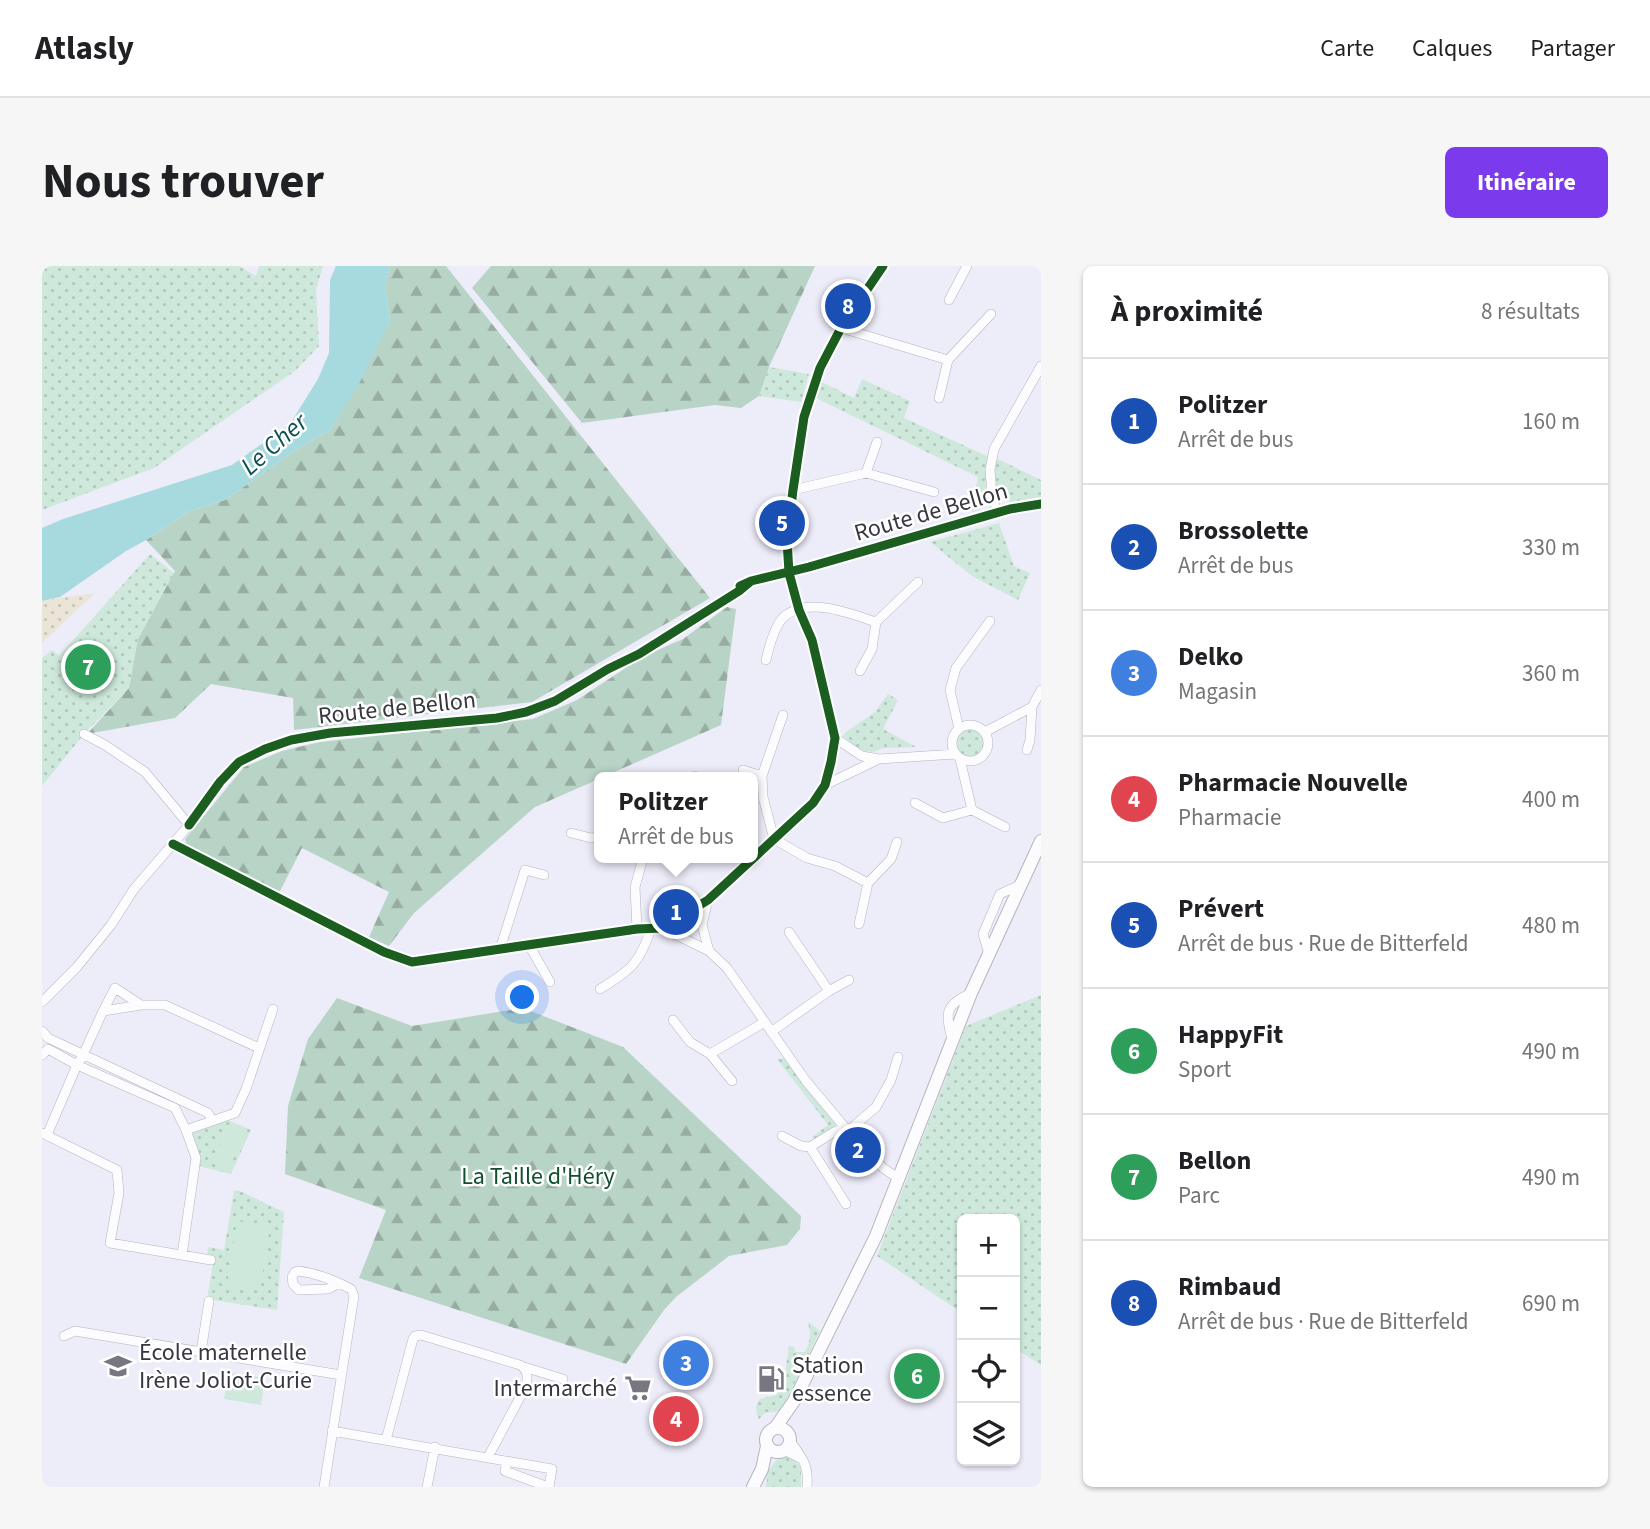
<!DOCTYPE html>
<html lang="fr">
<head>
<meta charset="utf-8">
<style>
	body { margin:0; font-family:"Source Sans 3",sans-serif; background:#f6f6f6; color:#202124 }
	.controls { position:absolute; right:21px; bottom:21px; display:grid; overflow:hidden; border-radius:10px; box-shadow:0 2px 5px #0004 }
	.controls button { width:63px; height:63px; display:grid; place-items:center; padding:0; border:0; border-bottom:2px solid #e0e0e0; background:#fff; color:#202124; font:35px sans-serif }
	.you { position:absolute; left:481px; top:732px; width:24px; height:24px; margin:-18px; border:5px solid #fff; border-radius:50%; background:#1a73e8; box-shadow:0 0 0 10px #1a73e833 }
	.badge { display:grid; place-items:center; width:46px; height:46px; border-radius:50%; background:#7c3aed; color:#fff; font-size:23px; font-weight:700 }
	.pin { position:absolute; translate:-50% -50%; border:4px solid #fff; box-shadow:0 2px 7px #0006 }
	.popup { position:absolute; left:552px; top:506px; width:164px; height:91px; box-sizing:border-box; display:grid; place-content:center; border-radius:10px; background:#fff; filter:drop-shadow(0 2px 5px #0005); font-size:23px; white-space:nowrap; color:#757577 }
	.popup b { font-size:26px; color:#202124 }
	.popup::after { content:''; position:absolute; left:50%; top:100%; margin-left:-14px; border:14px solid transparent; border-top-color:#fff }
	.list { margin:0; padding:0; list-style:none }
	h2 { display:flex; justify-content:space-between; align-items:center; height:91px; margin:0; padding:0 28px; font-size:30px }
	h2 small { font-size:23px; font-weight:400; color:#757577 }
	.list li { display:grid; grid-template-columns:46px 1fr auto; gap:21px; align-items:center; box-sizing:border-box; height:126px; padding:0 28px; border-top:2px solid #e0e0e0 }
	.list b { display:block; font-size:26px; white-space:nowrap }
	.list p { margin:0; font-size:23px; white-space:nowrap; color:#757577 }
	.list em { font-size:23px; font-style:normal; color:#757577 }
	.icon { flex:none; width:38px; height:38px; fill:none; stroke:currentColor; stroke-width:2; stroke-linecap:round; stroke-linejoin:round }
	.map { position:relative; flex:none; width:999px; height:1221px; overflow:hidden; border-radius:10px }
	header { display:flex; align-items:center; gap:42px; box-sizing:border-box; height:98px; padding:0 35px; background:#fff; border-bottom:2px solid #e0e0e0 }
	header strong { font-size:33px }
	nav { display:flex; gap:38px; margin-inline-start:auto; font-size:24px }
	.intro { display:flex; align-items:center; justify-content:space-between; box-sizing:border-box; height:168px; padding:0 42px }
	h1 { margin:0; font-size:49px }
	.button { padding:18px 32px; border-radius:10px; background:#7c3aed; color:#fff; font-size:24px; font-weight:700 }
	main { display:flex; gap:42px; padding:0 42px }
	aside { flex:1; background:#fff; border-radius:10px; box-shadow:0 2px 5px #0004 }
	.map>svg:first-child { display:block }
	.grass { fill:url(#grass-dots) }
	.forest { fill:url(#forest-firs) }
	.sand { fill:url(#sand-dots) }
	.pitch { fill:#cee9dc }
	.water { fill:#a6dade }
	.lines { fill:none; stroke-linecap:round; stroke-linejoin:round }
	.street-casing { stroke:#b5b4be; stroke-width:10 }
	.secondary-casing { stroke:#b5b4be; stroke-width:14 }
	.street { stroke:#fcfcfe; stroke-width:9 }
	.secondary { stroke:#fcfcfe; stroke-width:12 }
	.cycleway-casing { stroke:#fff; stroke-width:13 }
	.cycleway { stroke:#1b5e20; stroke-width:9 }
	.labels { text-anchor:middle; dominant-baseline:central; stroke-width:5; stroke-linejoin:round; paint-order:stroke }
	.street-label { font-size:24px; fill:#383740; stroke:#fff }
	.park-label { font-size:24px; fill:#124f2e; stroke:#fff }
	.poi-label { font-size:24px; fill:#383740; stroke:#fff; text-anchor:start }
	.water-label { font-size:26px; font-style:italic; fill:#0c5051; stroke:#fff }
</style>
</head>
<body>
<header>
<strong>Atlasly</strong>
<nav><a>Carte</a><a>Calques</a><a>Partager</a></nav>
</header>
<div class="intro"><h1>Nous trouver</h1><a class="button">Itinéraire</a></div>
<main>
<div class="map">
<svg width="999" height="1221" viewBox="0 0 999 1221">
	<defs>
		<pattern id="grass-dots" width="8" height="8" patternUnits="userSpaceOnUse" patternTransform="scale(1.75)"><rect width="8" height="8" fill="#cee9dc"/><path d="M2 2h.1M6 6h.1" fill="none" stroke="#b2c8be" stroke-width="1.8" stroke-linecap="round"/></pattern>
		<pattern id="forest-firs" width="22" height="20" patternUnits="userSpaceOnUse" patternTransform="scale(1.75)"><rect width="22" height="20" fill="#b8d4c6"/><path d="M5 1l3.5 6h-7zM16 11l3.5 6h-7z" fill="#97ada2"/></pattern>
		<pattern id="sand-dots" width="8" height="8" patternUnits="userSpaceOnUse" patternTransform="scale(1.75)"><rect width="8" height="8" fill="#ebe5d7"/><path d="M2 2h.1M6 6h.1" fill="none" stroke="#cac5ba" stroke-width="1.8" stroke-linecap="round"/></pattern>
	</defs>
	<rect width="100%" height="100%" fill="#edecf9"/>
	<path class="grass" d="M 0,0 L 197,0 L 214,10 L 217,0 L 281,0 L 274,23 L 277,80 L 253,105 L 112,202 L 0,244 Z
		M 727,101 L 767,108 L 759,136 L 717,130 Z
		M 820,113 L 868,135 L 862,152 L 945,190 L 943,229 L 937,244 L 930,246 L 936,211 L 774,132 L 780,116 L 812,132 Z
		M 954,192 L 999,214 L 999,231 L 968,236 C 950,223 952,212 954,192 Z
		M 957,257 L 972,300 L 988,307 L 976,334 L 930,310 L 888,276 Z
		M 108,288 L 132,307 L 96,373 L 87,422 L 42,468 L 0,520 L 0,392 L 10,384 L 17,390 Z
		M 846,428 L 856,434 L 841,463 L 874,481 L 840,482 C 827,493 812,479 801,470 L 804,466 L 833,446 Z
		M914 477a14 14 0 1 1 28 0a14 14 0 1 1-28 0Z
		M 999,729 L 999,1099 L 973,1082 L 973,953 L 920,953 L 920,1047 L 835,990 L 924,760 Z
		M 743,792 L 794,859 L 774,874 L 770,871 L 786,859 L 735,793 Z
		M 186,854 L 209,864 L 189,908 L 160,901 L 157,899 L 158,892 L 150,866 Z
		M 192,924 L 198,925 L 242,946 L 235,1044 L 165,1033 L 172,991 L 165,989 L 166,981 L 182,984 Z
		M 765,1055 L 778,1065 L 739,1145 L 723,1147 L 717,1153 C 713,1145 713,1140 718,1133 L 734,1129 L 742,1115 L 747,1080 L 752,1081 L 753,1086 L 763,1086 C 768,1076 770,1066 765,1055 Z
		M 742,1190 L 749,1190 L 759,1202 L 759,1221 L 723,1221 L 725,1216 L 724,1208 L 736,1192 Z"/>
	<path class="forest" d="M 348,0 L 404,0 L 668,332 L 490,436 L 252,464 L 251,432 L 169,418 L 133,452 L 45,468 L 87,422 L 96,373 L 133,305 L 104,274 L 146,246 L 183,234 L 255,183 L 288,164 L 302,141 L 348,54 L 343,21 Z
		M 449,0 L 773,0 L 727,101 L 717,130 L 699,142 L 673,139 L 540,157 L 430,22 Z
		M 685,341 L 694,343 L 679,459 L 561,511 L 557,511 L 557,513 L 493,541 L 372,647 L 347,680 L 327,671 L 347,626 L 260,582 L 237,627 L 145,580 L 143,573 L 202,501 L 240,485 L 278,476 L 491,453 L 535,434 L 602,390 L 641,373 Z
		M 295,732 L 370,760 L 481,742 L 581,781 L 759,950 L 758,963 L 745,979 L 687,990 L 634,1031 L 622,1044 L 584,1098 L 317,1012 L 344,944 L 243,908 L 246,840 L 266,773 Z"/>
	<path class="sand" d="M 53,327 L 0,377 L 0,335 Z"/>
	<path class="pitch" d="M 186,859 L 203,867 L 187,903 L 170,896 Z
		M 195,955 L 228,960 L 218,1024 L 185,1020 Z
		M 187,1106 L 223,1112 L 219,1139 L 182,1133 Z"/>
	<path class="water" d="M 294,0 L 348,0 L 343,21 L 348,54 L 318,116 L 288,164 L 255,183 L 183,234 L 146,246 L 104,274 L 84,285 L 18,331 L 0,335 L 0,262 L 21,253 L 190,199 L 248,158 L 276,113 L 287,87 L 288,14 Z"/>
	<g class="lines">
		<defs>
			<path id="street" d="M 907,34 L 925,0
				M 799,62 L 906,94
				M 897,132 L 906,94 L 949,48
				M 824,207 L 835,176
				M 751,224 L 824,207 L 892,226
				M 955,247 L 950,228 L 948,204 L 952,183 L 999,100
				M 706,316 L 767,301 L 968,243 L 999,238
				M 724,394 C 727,381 733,357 744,349 C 769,331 809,348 834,356
				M 818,405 L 830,383 L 834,356 L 876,316
				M 741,449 L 720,510 L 721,531 L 732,573 L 765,592 L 793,600 L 826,617
				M910 477a18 18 0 1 1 36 0a18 18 0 1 1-36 0Z
				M 917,463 L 908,424 L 914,402 L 948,355
				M 943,466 L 990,441 L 999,424
				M 42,468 L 63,479 L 103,506 L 147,559
				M 793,472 L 820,490 L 837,493 L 914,488
				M 985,484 L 988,474 L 990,441
				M 918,493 L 930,544 L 963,561
				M 701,504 L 720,510
				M 652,511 L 653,510
				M 783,519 L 835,494
				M 873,537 L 901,552 L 930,544
				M 529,567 L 549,572 L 557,571
				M 131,578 L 342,686 L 370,696 L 595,663 L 620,662 L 666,634 L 771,537 L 783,519 L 789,496 L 793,472 L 770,374 L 757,344 L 747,307 L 745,274 L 751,224 L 762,151 L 778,102 L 799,62 L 841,0
				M 666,634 L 660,659 L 667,685
				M 817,658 L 826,617 L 849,593 L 855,576
				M 620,662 L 667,685 L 685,702 L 764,815 L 806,865 L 841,902 L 856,912
				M 595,663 L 593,621 L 601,592
				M 747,666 L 787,725
				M 487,679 L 508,716
				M 458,683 L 483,604 L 502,609
				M 947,688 L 941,668 L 958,628 L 978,619
				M 558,723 C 589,704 597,698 609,663
				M 0,736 L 35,701 L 69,659 L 92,623 L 147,559 L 178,516 L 197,496 L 223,483 L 249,474 L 288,467 L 455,452 L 484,446 L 513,435 L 566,403 L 597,388 L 697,325 L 709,315
				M 61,745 L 73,722 L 99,739 L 123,739 L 217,782
				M 631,754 L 648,776 L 668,788 L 690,815
				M 0,765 L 6,772 L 166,847 L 170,855
				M 729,766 L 787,725 L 807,714
				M 910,773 C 903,745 903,740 929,727
				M 668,788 L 723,756
				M 0,789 L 6,783 L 35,799 L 133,842 L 144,864 L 154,892 L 140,989
				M 144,864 L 193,847 L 204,823 L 231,743
				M 806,865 L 834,841 L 849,814 L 856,791
				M 0,867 L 75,904 L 77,927 L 68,977 L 169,994
				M 5,869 L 35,799 L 41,789 L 61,745 L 99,739
				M 740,870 L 759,880 L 768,881 L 804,938
				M 768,881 L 792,866 L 803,862
				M 22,1070 L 33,1065 L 299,1109
				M 159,1086 L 167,1035
				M 482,1101 L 521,1113
				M 290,1165 L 510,1203 L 507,1221
				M 344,1174 L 371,1073 L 373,1070 L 379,1069 L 478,1099 C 486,1104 486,1111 484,1120 L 446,1191
				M 748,1175 C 760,1191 767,1199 765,1221
				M 742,1184 L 758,1192
				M 465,1195 L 463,1205 L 506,1221
				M 282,1221 L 312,1030 L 309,1023 C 292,1014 275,1007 256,1005 L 253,1006 L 250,1011 L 251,1018 L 257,1024 L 286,1023 L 297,1017
				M 385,1221 L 393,1181"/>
			<path id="secondary" d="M 733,1162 L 752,1135 L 834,970 L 929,727 L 999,575
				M724 1174a12 12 0 1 1 24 0a12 12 0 1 1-24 0Z
				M 711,1221 L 720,1203 L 725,1180"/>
		</defs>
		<use href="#street" class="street-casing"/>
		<use href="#secondary" class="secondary-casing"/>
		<use href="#street" class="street"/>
		<use href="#secondary" class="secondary"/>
		<defs>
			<path id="cycleway" d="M 698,320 L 709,315 L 767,301 L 968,243 L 999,238
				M 147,559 L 178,516 L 197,496 L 223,483 L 249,474 L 288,467 L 455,452 L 484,446 L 513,435 L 566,403 L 597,388 L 697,325 L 709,315
				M 131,578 L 342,686 L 370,696 L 595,663 L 620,662 L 666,634 L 771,537 L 783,519 L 789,496 L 793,472 L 770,374 L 757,344 L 747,307 L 745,274 L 751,224 L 762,151 L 778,102 L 799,62 L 841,0"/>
		</defs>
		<use href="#cycleway" class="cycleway-casing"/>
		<use href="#cycleway" class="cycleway"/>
	</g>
	<defs>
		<symbol id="school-bare" viewBox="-9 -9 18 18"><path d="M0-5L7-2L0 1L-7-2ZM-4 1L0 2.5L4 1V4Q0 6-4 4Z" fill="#777681" stroke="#fff" stroke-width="2.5" paint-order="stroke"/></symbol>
		<symbol id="fuel-bare" viewBox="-9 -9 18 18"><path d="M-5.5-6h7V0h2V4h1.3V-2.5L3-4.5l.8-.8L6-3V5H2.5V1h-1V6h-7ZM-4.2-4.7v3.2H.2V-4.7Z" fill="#777681" stroke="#fff" stroke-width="2.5" paint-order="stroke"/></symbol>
		<symbol id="supermarket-bare" viewBox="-9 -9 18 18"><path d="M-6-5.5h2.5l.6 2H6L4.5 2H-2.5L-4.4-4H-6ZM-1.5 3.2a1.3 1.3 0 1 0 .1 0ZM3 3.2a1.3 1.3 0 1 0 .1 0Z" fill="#777681" stroke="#fff" stroke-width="2.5" paint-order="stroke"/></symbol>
	</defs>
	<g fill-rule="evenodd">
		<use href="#school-bare" x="57" y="1081" width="38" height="38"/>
		<use href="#fuel-bare" x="710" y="1094" width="38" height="38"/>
		<use href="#supermarket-bare" x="577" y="1103" width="38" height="38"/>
	</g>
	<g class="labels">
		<g class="street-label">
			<text transform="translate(889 246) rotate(-16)">Route de Bellon</text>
			<text transform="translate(355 442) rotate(-6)">Route de Bellon</text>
		</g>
		<g class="park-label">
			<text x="496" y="910">La Taille d'Héry</text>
		</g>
		<g class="poi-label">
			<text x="97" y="1086">École maternelle<tspan x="97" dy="28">Irène Joliot-Curie</tspan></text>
			<text x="750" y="1099">Station<tspan x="750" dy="28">essence</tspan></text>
			<text x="575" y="1122" text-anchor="end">Intermarché</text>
		</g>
		<g class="water-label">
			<text transform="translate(232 178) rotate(-41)">Le Cher</text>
		</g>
	</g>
</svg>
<div class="controls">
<button>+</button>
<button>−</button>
<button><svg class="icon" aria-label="locate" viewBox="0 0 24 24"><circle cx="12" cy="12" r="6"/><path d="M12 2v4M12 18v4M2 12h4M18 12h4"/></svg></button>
<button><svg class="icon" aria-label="layers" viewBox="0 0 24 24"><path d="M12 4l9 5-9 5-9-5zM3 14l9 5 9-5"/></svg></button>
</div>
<div class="you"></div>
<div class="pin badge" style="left:634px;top:646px;background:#1a4fb4">1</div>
<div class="popup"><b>Politzer</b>Arrêt de bus</div>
<div class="pin badge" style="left:816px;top:884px;background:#1a4fb4">2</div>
<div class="pin badge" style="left:644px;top:1097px;background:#3f7fe0">3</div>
<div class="pin badge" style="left:634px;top:1153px;background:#e0444e">4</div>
<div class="pin badge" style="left:740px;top:257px;background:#1a4fb4">5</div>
<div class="pin badge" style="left:875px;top:1110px;background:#2e9e5b">6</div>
<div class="pin badge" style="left:46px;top:401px;background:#2e9e5b">7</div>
<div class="pin badge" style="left:806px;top:40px;background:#1a4fb4">8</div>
</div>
<aside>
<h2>À proximité<small>8 résultats</small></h2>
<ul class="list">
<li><span class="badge" style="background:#1a4fb4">1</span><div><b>Politzer</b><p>Arrêt de bus</p></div><em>160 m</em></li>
<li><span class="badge" style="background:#1a4fb4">2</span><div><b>Brossolette</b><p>Arrêt de bus</p></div><em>330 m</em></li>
<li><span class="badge" style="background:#3f7fe0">3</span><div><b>Delko</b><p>Magasin</p></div><em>360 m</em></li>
<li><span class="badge" style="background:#e0444e">4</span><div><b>Pharmacie Nouvelle</b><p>Pharmacie</p></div><em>400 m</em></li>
<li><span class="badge" style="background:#1a4fb4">5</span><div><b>Prévert</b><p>Arrêt de bus · Rue de Bitterfeld</p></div><em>480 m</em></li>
<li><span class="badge" style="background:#2e9e5b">6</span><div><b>HappyFit</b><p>Sport</p></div><em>490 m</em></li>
<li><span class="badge" style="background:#2e9e5b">7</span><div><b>Bellon</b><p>Parc</p></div><em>490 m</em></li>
<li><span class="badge" style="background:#1a4fb4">8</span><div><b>Rimbaud</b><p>Arrêt de bus · Rue de Bitterfeld</p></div><em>690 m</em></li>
</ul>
</aside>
</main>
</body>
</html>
